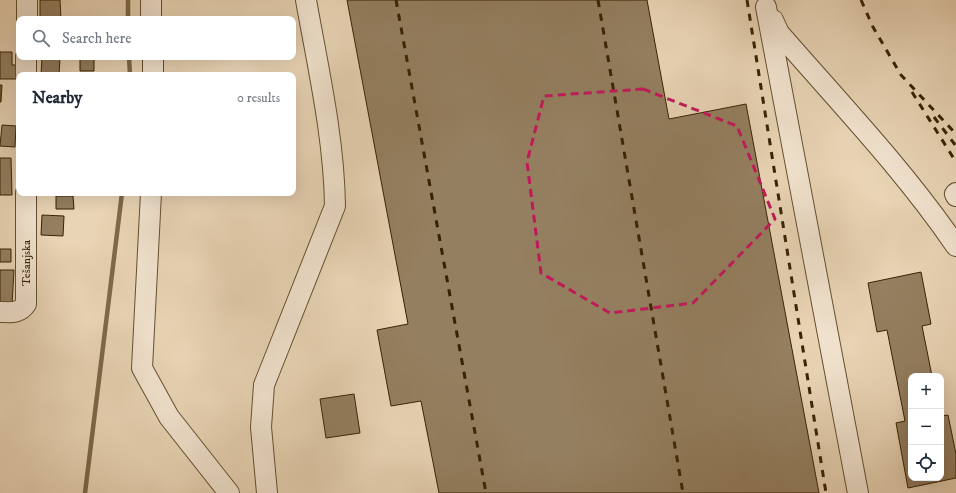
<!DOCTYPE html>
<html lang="en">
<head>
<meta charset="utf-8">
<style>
	body { margin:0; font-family:"IM FELL DW Pica",serif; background:#f2f2f3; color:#1f2937 }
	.controls { position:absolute; right:12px; bottom:12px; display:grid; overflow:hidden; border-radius:8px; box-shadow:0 4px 16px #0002 }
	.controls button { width:36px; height:36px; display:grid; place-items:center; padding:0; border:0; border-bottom:1px solid #e0e1e3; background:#fff; color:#1f2937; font:20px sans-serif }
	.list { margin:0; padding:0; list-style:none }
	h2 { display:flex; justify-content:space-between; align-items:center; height:52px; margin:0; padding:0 16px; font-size:17px }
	h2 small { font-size:13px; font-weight:400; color:#747a83 }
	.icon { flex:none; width:22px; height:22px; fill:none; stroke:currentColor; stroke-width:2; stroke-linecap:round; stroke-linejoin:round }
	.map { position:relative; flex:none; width:956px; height:493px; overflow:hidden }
	.search { position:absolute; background:#fff; box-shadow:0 4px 16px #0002; left:16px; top:16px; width:280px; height:44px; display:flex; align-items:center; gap:10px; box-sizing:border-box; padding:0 14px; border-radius:8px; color:#747a83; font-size:15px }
	.panel { position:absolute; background:#fff; box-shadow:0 4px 16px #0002; left:16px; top:72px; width:280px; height:124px; border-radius:8px }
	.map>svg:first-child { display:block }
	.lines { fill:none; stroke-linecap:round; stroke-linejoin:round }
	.stream { stroke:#7d6949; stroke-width:4.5 }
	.building { fill:#947f60; stroke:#372303 }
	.minor-casing { stroke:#644f30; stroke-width:22 }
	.minor { stroke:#f1e3cf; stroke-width:20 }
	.rail { stroke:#372303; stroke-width:3; stroke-dasharray:7 7; stroke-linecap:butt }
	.marked { fill:none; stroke:#c2185b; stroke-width:3; stroke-dasharray:8 5; stroke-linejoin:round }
	.labels { text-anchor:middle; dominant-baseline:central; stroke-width:3; stroke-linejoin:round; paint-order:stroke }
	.street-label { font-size:12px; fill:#372303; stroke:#f1e3cf }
</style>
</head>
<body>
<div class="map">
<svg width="956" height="493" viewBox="0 0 956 493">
	<rect width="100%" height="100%" fill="#e9d4b5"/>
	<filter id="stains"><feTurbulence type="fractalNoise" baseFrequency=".005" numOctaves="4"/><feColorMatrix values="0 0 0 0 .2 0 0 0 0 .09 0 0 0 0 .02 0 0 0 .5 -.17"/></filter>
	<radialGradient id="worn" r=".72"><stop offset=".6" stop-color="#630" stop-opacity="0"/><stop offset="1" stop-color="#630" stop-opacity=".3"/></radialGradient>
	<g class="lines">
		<path class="stream" d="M 128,0 L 128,19
			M 129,57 L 130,75
			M 85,493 L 122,193"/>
	</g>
	<path class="building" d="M 40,0 L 60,0 L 61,19 L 40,19 Z
		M 347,0 L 647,0 L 669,119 L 746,104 L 819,493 L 439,493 L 421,401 L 391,406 L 377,330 L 408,324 Z
		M 0,52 L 12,52 L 12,65 L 21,65 L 19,79 L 0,79 Z
		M 42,57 L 60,57 L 59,75 L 41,75 Z
		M 80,57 L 94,57 L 94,71 L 80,71 Z
		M 0,85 L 2,85 L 1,102 L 0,102 Z
		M 2,125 L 16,126 L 15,147 L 0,146 Z
		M 0,158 L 11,158 L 12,195 L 0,195 Z
		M 56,196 L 73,196 L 74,209 L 56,209 Z
		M 42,215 L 64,216 L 63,236 L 41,235 Z
		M 0,249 L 11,249 L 11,262 L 0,262 Z
		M 0,270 L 14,270 L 12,305 L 0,304 Z
		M 921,272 L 931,324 L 922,326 L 932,376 L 911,376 L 911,478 L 941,478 L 941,416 L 948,415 L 956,454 L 956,478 L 908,488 L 896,423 L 905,421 L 887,330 L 877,332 L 868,283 Z
		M 354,394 L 360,433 L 326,438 L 320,399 Z"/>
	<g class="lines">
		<defs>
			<path id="minor" d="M 151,0 L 151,19
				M 766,7 L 858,493
				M 27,19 L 27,0
				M 773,20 L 779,33 C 839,102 904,170 956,246
				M 153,57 L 153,75
				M 26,75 L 26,57
				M 151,193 L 142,368 L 169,417 L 229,493
				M 956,193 L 955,194 L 956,196
				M 0,312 C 11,312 19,314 26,304 L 26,193
				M 267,493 L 261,427 L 264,385 L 335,206 C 334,137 318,68 306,0"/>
		</defs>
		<use href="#minor" class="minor-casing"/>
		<use href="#minor" class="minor"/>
		<path class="rail" d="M 396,0 L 486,493
			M 598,0 L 683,493
			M 747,0 L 826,493
			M 861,0 L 873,27 L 901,75 L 956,134
			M 912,92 L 956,162
			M 934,117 L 956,146"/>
	</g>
	<path class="marked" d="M 643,89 L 737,126 L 775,219 L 693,303 L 610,313 L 541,273 L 527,162 L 544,96 Z"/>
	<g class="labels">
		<g class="street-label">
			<text transform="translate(26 263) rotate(-90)">Tešanjska</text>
		</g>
	</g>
	<rect width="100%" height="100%" filter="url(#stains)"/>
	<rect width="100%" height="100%" fill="url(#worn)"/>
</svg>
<div class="controls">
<button>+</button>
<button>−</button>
<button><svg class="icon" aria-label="locate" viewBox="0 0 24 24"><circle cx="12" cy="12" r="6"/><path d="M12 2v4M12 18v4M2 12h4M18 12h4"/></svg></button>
</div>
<div class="search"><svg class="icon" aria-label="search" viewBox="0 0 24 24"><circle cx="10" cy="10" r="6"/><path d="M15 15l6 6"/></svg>Search here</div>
<section class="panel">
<h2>Nearby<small>0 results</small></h2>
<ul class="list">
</ul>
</section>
</div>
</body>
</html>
